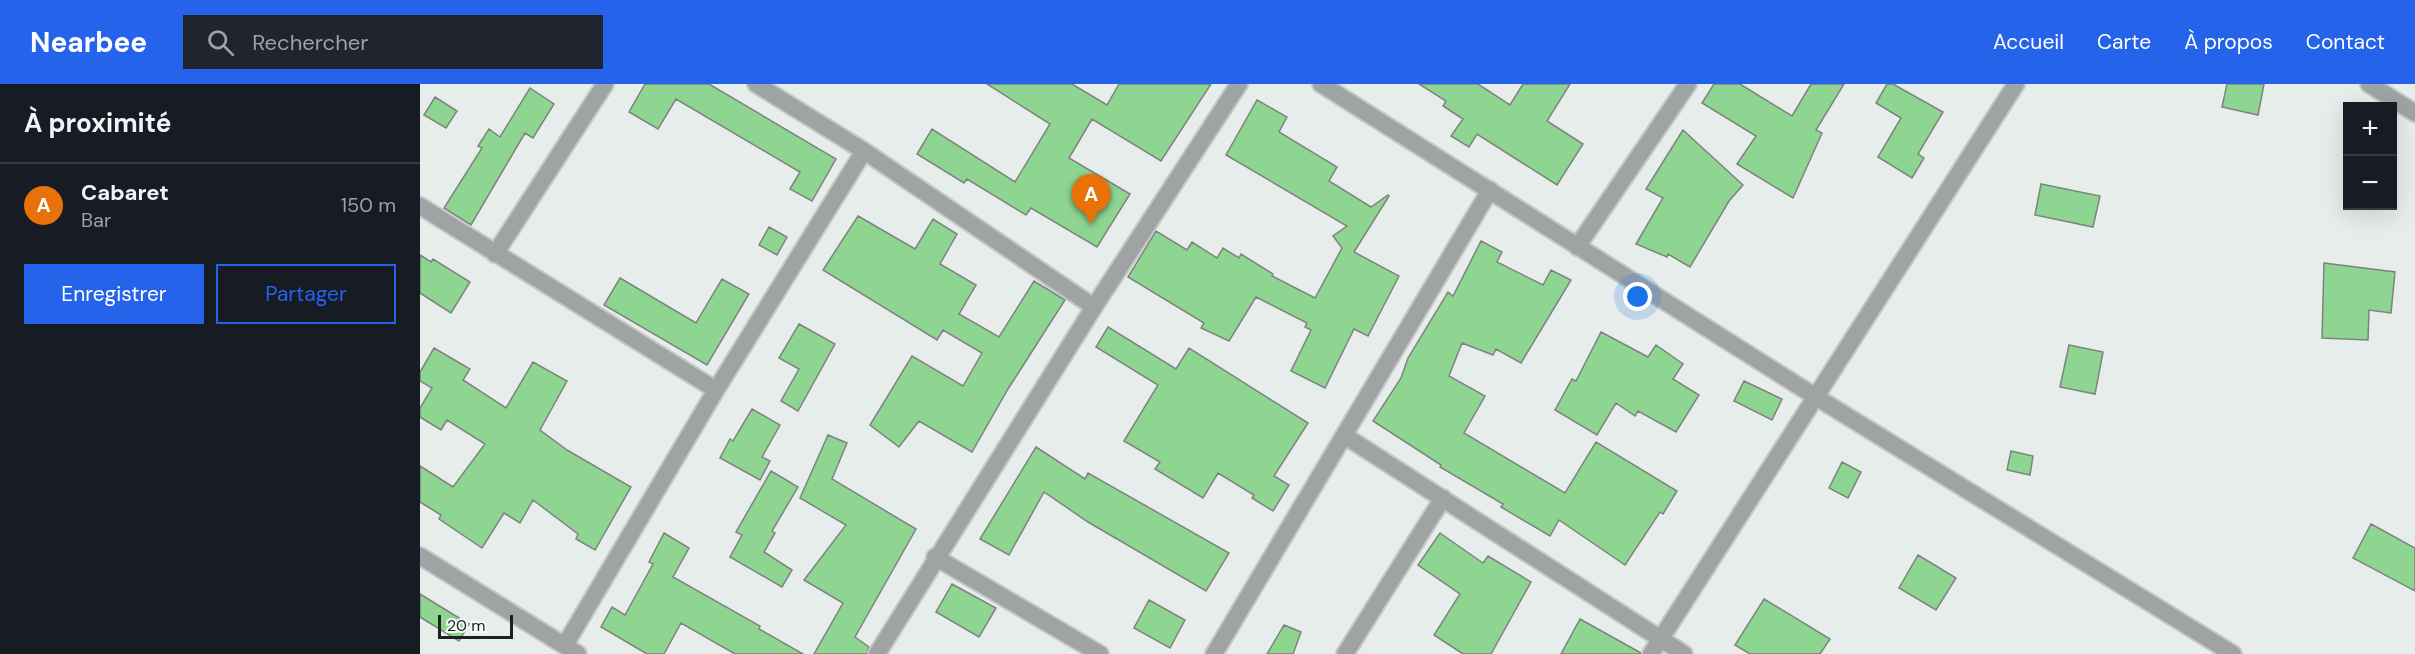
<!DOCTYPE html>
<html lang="fr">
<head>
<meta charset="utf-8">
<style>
	body { margin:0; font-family:"DM Sans",sans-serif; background:#20242c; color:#f1f3f6 }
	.controls { position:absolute; right:18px; top:18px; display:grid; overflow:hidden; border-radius:0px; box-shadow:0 6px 24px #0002 }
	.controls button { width:54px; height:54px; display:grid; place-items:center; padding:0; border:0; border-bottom:2px solid #363941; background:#171b24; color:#f1f3f6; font:30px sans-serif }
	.scale { position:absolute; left:18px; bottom:15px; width:75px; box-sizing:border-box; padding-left:6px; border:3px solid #1f2120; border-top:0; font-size:16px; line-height:21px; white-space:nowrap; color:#1f2120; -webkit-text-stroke:4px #f4fbf8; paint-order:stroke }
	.you { position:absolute; left:1218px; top:213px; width:21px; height:21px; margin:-15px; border:4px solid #fff; border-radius:50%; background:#1a73e8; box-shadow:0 0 0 9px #1a73e833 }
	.badge { display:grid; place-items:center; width:39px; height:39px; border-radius:50%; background:#2563eb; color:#fff; font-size:20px; font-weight:700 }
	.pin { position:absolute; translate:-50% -50px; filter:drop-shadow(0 2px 3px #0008) }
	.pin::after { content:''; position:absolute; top:32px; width:21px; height:18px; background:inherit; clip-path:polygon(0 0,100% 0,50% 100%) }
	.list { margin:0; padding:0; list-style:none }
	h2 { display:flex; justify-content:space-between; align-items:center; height:78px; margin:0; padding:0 24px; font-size:26px }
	h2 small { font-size:20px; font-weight:400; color:#9ea1a6 }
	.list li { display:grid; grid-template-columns:39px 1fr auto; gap:18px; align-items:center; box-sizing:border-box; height:84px; padding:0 24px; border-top:2px solid #363941 }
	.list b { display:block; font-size:22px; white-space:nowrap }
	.list p { margin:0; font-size:20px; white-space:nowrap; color:#9ea1a6 }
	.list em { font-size:20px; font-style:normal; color:#9ea1a6 }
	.actions { display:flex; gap:12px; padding:18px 24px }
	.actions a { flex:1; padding:14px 0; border:2px solid #2563eb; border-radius:0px; text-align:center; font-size:21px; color:#2563eb }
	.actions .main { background:#2563eb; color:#fff }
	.icon { flex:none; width:33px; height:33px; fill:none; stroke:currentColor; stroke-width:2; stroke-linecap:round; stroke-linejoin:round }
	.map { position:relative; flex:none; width:1995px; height:570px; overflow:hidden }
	header { display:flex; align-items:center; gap:36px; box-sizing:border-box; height:84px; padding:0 30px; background:#2563eb; color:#fff }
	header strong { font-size:28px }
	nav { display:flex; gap:33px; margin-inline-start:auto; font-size:21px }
	.search { width:420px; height:54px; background:#20242c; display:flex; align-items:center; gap:15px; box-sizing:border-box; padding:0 21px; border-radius:0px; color:#9ea1a6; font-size:22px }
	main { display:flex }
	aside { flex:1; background:#171b24 }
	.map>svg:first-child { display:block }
	.building { fill:#8dd590; stroke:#7f837f; stroke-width:1.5 }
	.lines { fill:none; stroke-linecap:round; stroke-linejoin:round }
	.minor-casing { stroke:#c3c8c6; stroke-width:20 }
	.tertiary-casing { stroke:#c3c8c6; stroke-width:20 }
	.minor { stroke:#a0a3a3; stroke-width:16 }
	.tertiary { stroke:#a0a3a3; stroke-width:16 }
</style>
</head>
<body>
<header>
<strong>Nearbee</strong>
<div class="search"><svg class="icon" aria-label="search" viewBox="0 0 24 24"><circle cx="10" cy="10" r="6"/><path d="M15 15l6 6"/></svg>Rechercher</div>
<nav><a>Accueil</a><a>Carte</a><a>À propos</a><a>Contact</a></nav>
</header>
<main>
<aside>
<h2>À proximité<small></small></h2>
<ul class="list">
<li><span class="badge" style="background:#e8710a">A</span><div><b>Cabaret</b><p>Bar</p></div><em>150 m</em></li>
</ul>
<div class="actions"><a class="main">Enregistrer</a><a>Partager</a></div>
</aside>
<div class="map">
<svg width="1995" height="570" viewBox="0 0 1995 570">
	<rect width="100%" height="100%" fill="#e7edeb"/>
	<path class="building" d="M 225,0 L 289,0 L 416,75 L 392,117 L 370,105 L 380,88 L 256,15 L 238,45 L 209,28 Z
		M 567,0 L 652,0 L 687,21 L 699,0 L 791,0 L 741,77 L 672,35 L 649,74 L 710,110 L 677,163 L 611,124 L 606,131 L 547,95 L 544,99 L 497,70 L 512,45 L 595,98 L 630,40 Z
		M 999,0 L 1058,0 L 1090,21 L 1103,0 L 1150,0 L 1127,37 L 1163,60 L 1137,101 L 1057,50 L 1049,63 L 1031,52 L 1043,35 L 1023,22 L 1026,17 Z
		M 1294,0 L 1320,0 L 1372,32 L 1391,0 L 1424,0 L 1396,46 L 1402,49 L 1373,114 L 1317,80 L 1336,52 L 1282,19 Z
		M 1467,0 L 1473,0 L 1523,28 L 1498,70 L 1504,74 L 1492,94 L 1458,73 L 1481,34 L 1456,19 Z
		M 1807,0 L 1844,0 L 1838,31 L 1802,23 Z
		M 110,4 L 134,20 L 113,54 L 105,49 L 51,141 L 24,124 L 62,64 L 58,62 L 69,45 L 80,53 Z
		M 15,13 L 37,27 L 26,44 L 4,31 Z
		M 837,16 L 867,33 L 859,48 L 917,83 L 909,97 L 951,123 L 968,111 L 969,112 L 934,168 L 979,192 L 948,252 L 934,245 L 905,304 L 871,287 L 891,246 L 885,243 L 887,239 L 836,213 L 809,257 L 781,244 L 784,239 L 708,193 L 736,147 L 767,166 L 772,158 L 797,174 L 803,164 L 819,174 L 821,170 L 853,190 L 852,192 L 895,214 L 922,164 L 913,152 L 927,142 L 806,71 Z
		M 1263,46 L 1323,101 L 1309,117 L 1270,183 L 1248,170 L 1247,173 L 1216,160 L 1243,114 L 1226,105 Z
		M 1621,100 L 1680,112 L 1673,143 L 1615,131 Z
		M 438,132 L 495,165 L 513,135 L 537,150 L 520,180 L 556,201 L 539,230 L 579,253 L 614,197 L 645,216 L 588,305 L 552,368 L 499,337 L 479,363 L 450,341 L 492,272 L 543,302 L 562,269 L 523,246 L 517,256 L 403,186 Z
		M 349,143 L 367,153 L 357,171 L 339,161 Z
		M 1061,157 L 1082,168 L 1077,178 L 1123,201 L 1131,186 L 1151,196 L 1101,279 L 1076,265 L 1073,271 L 1042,259 L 1029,292 L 1065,312 L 1044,349 L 1145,409 L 1176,358 L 1257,407 L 1243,430 L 1240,428 L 1205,481 L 1139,436 L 1130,452 L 1081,423 L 1083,420 L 1020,383 L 1021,381 L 953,337 L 981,294 L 988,274 L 1028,208 L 1033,212 Z
		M 0,171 L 11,178 L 13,175 L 50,198 L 31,229 L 0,209 Z
		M 1904,179 L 1975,188 L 1971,229 L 1949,226 L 1948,256 L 1902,254 Z
		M 200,194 L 276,239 L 302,195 L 329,210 L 287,281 L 184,221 Z
		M 379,240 L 415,260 L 378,327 L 361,317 L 379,285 L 359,274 Z
		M 688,243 L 756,285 L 769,264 L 888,339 L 854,392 L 869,401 L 853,427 L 832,414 L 834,411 L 798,389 L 783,414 L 735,385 L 740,378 L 704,357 L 738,301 L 676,263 Z
		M 1181,248 L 1228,273 L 1236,261 L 1263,280 L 1253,295 L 1279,311 L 1256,348 L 1218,327 L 1215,332 L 1196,319 L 1177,351 L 1135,326 L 1152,295 L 1156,297 Z
		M 1649,261 L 1683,268 L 1675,310 L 1640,303 Z
		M 14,264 L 50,285 L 43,296 L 86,324 L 113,278 L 147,297 L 120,346 L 147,366 L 211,403 L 175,466 L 156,455 L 158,450 L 113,416 L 100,439 L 84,429 L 62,464 L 19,435 L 21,431 L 0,418 L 0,382 L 33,403 L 65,360 L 27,336 L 21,346 L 0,333 L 0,324 L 12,304 L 0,297 L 0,288 Z
		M 1324,297 L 1362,315 L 1352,336 L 1314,317 Z
		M 332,325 L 360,341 L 342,373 L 350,377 L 340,396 L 300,374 L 310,355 L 313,357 Z
		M 408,351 L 427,359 L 412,395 L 496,445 L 435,553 L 449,563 L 447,570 L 394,570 L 423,519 L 384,496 L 426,441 L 380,414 Z
		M 616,363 L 665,395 L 668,389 L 809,469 L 786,507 L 668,438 L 624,408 L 589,471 L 560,455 Z
		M 1591,367 L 1613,372 L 1610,391 L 1587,386 Z
		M 1422,378 L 1441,388 L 1428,414 L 1409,404 Z
		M 351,387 L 378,403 L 352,447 L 355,449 L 344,468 L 372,486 L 362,503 L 310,473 L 322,451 L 316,448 Z
		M 1951,440 L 1995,464 L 1995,507 L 1933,474 Z
		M 244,449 L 269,464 L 253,493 L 340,542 L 339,545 L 383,570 L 315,570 L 261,539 L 244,570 L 227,570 L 181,543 L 192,523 L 205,531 L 233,480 L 229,478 Z
		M 1020,449 L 1063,479 L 1068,472 L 1111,498 L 1071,570 L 1043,570 L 1014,551 L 1040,510 L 998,481 Z
		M 1498,471 L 1536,494 L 1516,526 L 1479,504 Z
		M 532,500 L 576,524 L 559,553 L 516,528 Z
		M 0,510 L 49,540 L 39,557 L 0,533 Z
		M 1344,515 L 1410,555 L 1400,570 L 1330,570 L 1315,561 Z
		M 729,516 L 765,536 L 750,564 L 714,544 Z
		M 1160,535 L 1221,569 L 1221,570 L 1141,570 Z
		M 864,541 L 881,548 L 873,570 L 847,570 Z"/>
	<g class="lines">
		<defs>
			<path id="minor" d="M 336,0 L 444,67 L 674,223
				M 1949,0 L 1995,29
				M 0,122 L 296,306
				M 1157,163 L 1268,0
				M 75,170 L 185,0
				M 925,352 L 1264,570
				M 0,472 L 158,570
				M 515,473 L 680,570
				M 145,561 L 296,306 L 444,67
				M 457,570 L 674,223 L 819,0
				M 794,570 L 1070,106
				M 925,570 L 1023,414
				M 1231,570 L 1596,0"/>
			<path id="tertiary" d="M 901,0 L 1396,313 L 1813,570"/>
		</defs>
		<use href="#minor" class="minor-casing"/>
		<use href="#tertiary" class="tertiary-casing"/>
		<use href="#minor" class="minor"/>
		<use href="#tertiary" class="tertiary"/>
	</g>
</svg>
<div class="controls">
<button>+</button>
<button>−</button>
</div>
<div class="scale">20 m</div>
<div class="you"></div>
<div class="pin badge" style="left:671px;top:140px;background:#e8710a">A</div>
</div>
</main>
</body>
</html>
